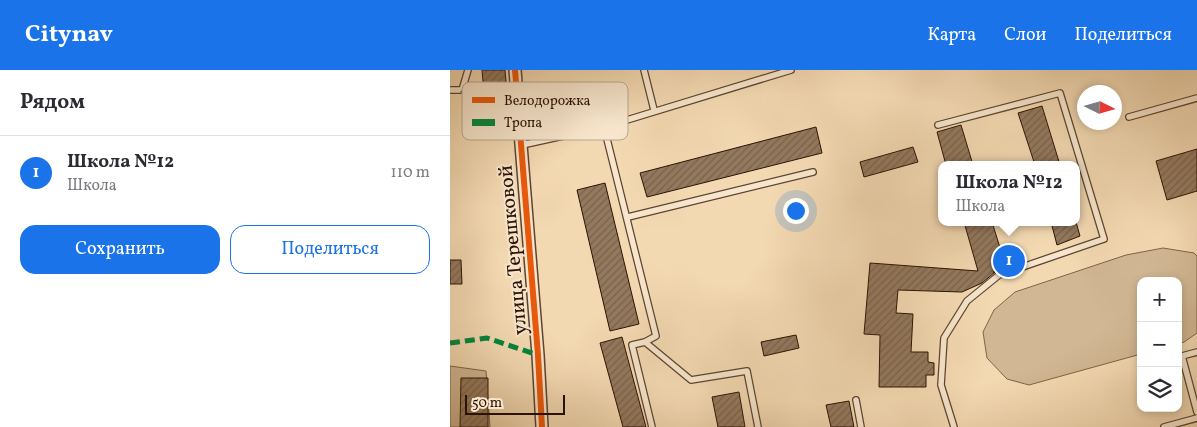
<!DOCTYPE html>
<html lang="ru">
<head>
<meta charset="utf-8">
<style>
	body { margin:0; font-family:Vollkorn,serif; background:#f7f7f7; color:#2b2b33 }
	.controls { position:absolute; right:15px; bottom:15px; display:grid; overflow:hidden; border-radius:10px; box-shadow:0 2px 8px #0003 }
	.controls button { width:45px; height:45px; display:grid; place-items:center; padding:0; border:0; border-bottom:1px solid #e1e1e2; background:#fff; color:#2b2b33; font:25px sans-serif }
	.compass { position:absolute; left:627px; top:15px; width:45px; height:45px; border-radius:50%; background:#fff; box-shadow:0 2px 8px #0003; rotate:95deg }
	.scale { position:absolute; left:15px; bottom:12px; width:100px; box-sizing:border-box; padding-left:5px; border:2px solid #2c1202; border-top:0; font-size:14px; line-height:18px; white-space:nowrap; color:#2c1202; -webkit-text-stroke:4px #f7e6cd; paint-order:stroke }
	.you { position:absolute; left:345px; top:140px; width:18px; height:18px; margin:-12px; border:4px solid #fff; border-radius:50%; background:#1a73e8; box-shadow:0 0 0 8px #1a73e833 }
	.badge { display:grid; place-items:center; width:32px; height:32px; border-radius:50%; background:#1a73e8; color:#fff; font-size:16px; font-weight:700 }
	.pin { position:absolute; translate:-50% -50%; border:2px solid #fff; box-shadow:0 1px 5px #0006 }
	.popup { position:absolute; left:488px; top:91px; width:142px; height:65px; box-sizing:border-box; display:grid; place-content:center; border-radius:10px; background:#fff; filter:drop-shadow(0 1px 4px #0005); font-size:16px; white-space:nowrap; color:#7c7c81 }
	.popup b { font-size:19px; color:#2b2b33 }
	.popup::after { content:''; position:absolute; left:50%; top:100%; margin-left:-10px; border:10px solid transparent; border-top-color:#fff }
	.list { margin:0; padding:0; list-style:none }
	h2 { display:flex; justify-content:space-between; align-items:center; height:65px; margin:0; padding:0 20px; font-size:21px }
	h2 small { font-size:16px; font-weight:400; color:#7c7c81 }
	.list li { display:grid; grid-template-columns:32px 1fr auto; gap:15px; align-items:center; box-sizing:border-box; height:75px; padding:0 20px; border-top:1px solid #e1e1e2 }
	.list b { display:block; font-size:19px; white-space:nowrap }
	.list p { margin:0; font-size:16px; white-space:nowrap; color:#7c7c81 }
	.list em { font-size:16px; font-style:normal; color:#7c7c81 }
	.actions { display:flex; gap:10px; padding:15px 20px }
	.actions a { flex:1; padding:11px 0; border:1px solid #1a73e8; border-radius:15px; text-align:center; font-size:18px; color:#1a73e8 }
	.actions .main { background:#1a73e8; color:#fff }
	.icon { flex:none; width:28px; height:28px; fill:none; stroke:currentColor; stroke-width:2; stroke-linecap:round; stroke-linejoin:round }
	.map { position:relative; flex:none; width:747px; height:357px; overflow:hidden }
	header { display:flex; align-items:center; gap:30px; box-sizing:border-box; height:70px; padding:0 25px; background:#1a73e8; color:#fff }
	header strong { font-size:24px }
	nav { display:flex; gap:28px; margin-inline-start:auto; font-size:18px }
	main { display:flex }
	aside { flex:1; background:#fff }
	.map>svg:first-child { display:block }
	.green { fill:#d1b794; stroke:#7e644b }
	.building { fill:url(#building-hatch); stroke:#2c1202 }
	.lines { fill:none; stroke-linecap:round; stroke-linejoin:round }
	.lane-casing { stroke:#5e442e; stroke-width:8 }
	.street-casing { stroke:#5e442e; stroke-width:14 }
	.lane { stroke:#f7e6cd; stroke-width:5.5 }
	.street { stroke:#f7e6cd; stroke-width:11 }
	.quiet { stroke:#00873e; stroke-width:5; stroke-dasharray:10 5; stroke-linecap:butt }
	.cycleway-casing { stroke:#f7e6cd; stroke-width:9 }
	.cycleway { stroke:#e8590c; stroke-width:6 }
	.labels { text-anchor:middle; dominant-baseline:central; stroke-width:4; stroke-linejoin:round; paint-order:stroke }
	.street-label { font-size:20px; fill:#2c1202; stroke:#f7e6cd }
	.key { fill:#f7e6cd; stroke:#baa690; stroke-width:1 }
	.key-label { font-size:14px; fill:#2c1202 }
</style>
</head>
<body>
<header>
<strong>Citynav</strong>
<nav><a>Карта</a><a>Слои</a><a>Поделиться</a></nav>
</header>
<main>
<aside>
<h2>Рядом<small></small></h2>
<ul class="list">
<li><span class="badge">1</span><div><b>Школа №12</b><p>Школа</p></div><em>110 m</em></li>
</ul>
<div class="actions"><a class="main">Сохранить</a><a>Поделиться</a></div>
</aside>
<div class="map">
<svg width="747" height="357" viewBox="0 0 747 357">
	<defs>
		<pattern id="building-hatch" width="6" height="6" patternUnits="userSpaceOnUse" patternTransform="scale(1.25)"><rect width="6" height="6" fill="#93795e"/><path d="M-1 1l2-2M0 6l6-6M5 7l2-2" fill="none" stroke="#78624b"/></pattern>
	</defs>
	<rect width="100%" height="100%" fill="#f3d9b2"/>
	<filter id="stains"><feTurbulence type="fractalNoise" baseFrequency=".004" numOctaves="4"/><feColorMatrix values="0 0 0 0 .2 0 0 0 0 .09 0 0 0 0 .02 0 0 0 .5 -.17"/></filter>
	<radialGradient id="worn" r=".72"><stop offset=".6" stop-color="#630" stop-opacity="0"/><stop offset="1" stop-color="#630" stop-opacity=".3"/></radialGradient>
	<path class="green" d="M 713,178 L 744,183 L 747,186 L 747,263 L 734,272 L 728,274 L 728,211 L 691,211 L 691,284 L 579,315 L 557,309 L 537,288 L 533,262 L 544,240 L 565,222 L 676,185 Z
		M 0,296 L 36,301 L 40,357 L 0,357 Z"/>
	<path class="building" d="M 32,0 L 55,0 L 58,33 L 35,35 Z
		M 592,36 L 610,95 L 585,95 L 568,43 Z
		M 511,55 L 523,95 L 496,95 L 487,62 Z
		M 366,57 L 372,83 L 197,127 L 190,103 Z
		M 463,77 L 468,92 L 414,107 L 410,92 Z
		M 747,79 L 747,121 L 717,130 L 706,91 Z
		M 155,113 L 189,254 L 160,261 L 127,120 Z
		M 514,152 L 542,152 L 556,197 L 543,202 L 545,202 L 532,213 L 512,222 L 448,220 L 446,243 L 463,244 L 461,282 L 478,282 L 478,292 L 484,293 L 484,305 L 476,305 L 476,317 L 429,317 L 430,265 L 414,264 L 420,193 L 528,201 Z
		M 601,152 L 626,152 L 630,166 L 607,175 Z
		M 0,190 L 11,190 L 12,214 L 0,214 Z
		M 346,265 L 349,278 L 314,286 L 311,272 Z
		M 172,267 L 196,357 L 173,357 L 150,273 Z
		M 11,308 L 38,308 L 38,357 L 10,357 Z
		M 289,322 L 295,357 L 268,357 L 262,327 Z
		M 399,331 L 404,357 L 381,357 L 376,335 Z"/>
	<g class="lines">
		<defs>
			<path id="lane" d="M 194,0 L 204,40
				M 0,20 L 12,20 L 18,0
				M 679,47 L 747,28
				M 488,55 L 610,23 L 654,169 L 549,205 L 517,231 L 494,268 L 491,315 L 504,357
				M 154,57 L 341,0
				M 72,75 L 154,57 L 206,266 L 195,272 L 182,275 L 202,357
				M 178,147 L 363,102
				M 195,272 L 241,310 L 297,301 L 308,357
				M 747,282 L 732,286 L 747,342
				M 406,330 L 411,357
				M 714,357 L 747,348"/>
			<path id="street" d="M 65,0 L 88,285 L 92,357"/>
		</defs>
		<use href="#lane" class="lane-casing"/>
		<use href="#street" class="street-casing"/>
		<use href="#lane" class="lane"/>
		<use href="#street" class="street"/>
		<path class="quiet" d="M 12,20 C 33,44 35,43 66,41
			M 0,273 L 37,268 L 88,285"/>
		<defs>
			<path id="cycleway" d="M 65,0 L 88,285 L 92,357"/>
		</defs>
		<use href="#cycleway" class="cycleway-casing"/>
		<use href="#cycleway" class="cycleway"/>
	</g>
	<g class="labels">
		<g class="street-label">
			<text transform="translate(64 180) rotate(-95)">улица Терешковой</text>
		</g>
	</g>
	<rect x="12" y="12" width="166" height="58" rx="8" class="key"/>
	<rect x="22" y="27" width="23" height="6" fill="#e8590c"/>
	<rect x="22" y="49" width="23" height="7" fill="#00873e"/>
	<g class="key-label">
		<text x="54" y="35">Велодорожка</text>
		<text x="54" y="57">Тропа</text>
	</g>
	<rect width="100%" height="100%" filter="url(#stains)"/>
	<rect width="100%" height="100%" fill="url(#worn)"/>
</svg>
<div class="controls">
<button>+</button>
<button>−</button>
<button><svg class="icon" aria-label="layers" viewBox="0 0 24 24"><path d="M12 4l9 5-9 5-9-5zM3 14l9 5 9-5"/></svg></button>
</div>
<svg class="compass" viewBox="-18 -18 36 36"><path d="M0-13l5 13h-10z" fill="#e53935"/><path d="M0 13l5-13h-10z" fill="#7c7c81"/></svg>
<div class="scale">50 m</div>
<div class="you"></div>
<div class="pin badge" style="left:559px;top:191px">1</div>
<div class="popup"><b>Школа №12</b>Школа</div>
</div>
</main>
</body>
</html>
